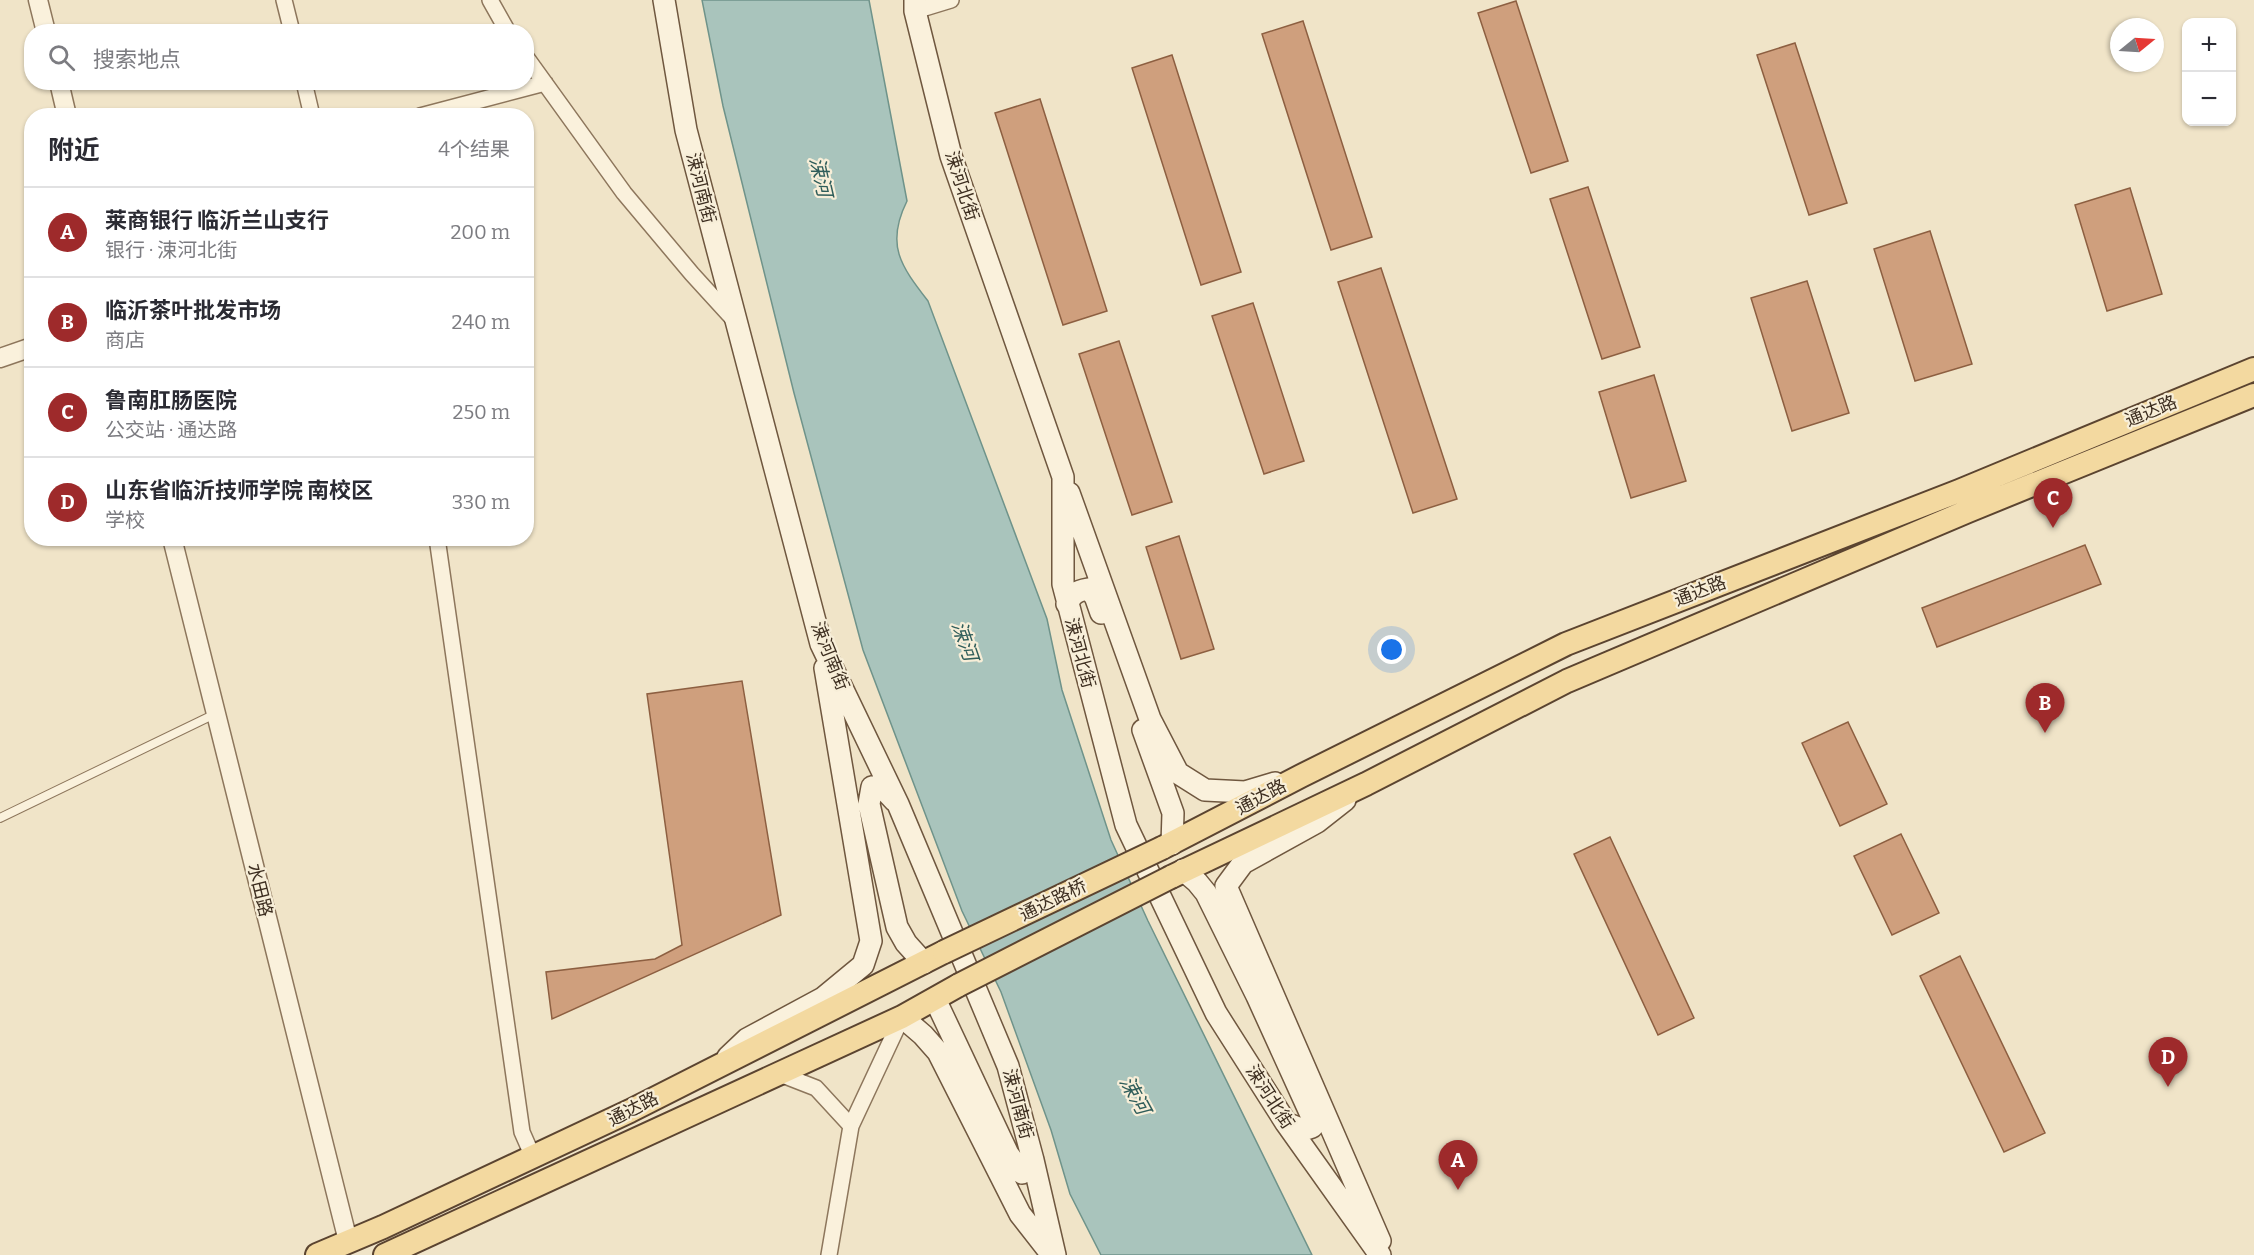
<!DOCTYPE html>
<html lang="zh">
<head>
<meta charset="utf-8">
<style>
	body { margin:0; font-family:Bitter,"Noto Sans SC",serif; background:#f2f2f3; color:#2b2b33 }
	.controls { position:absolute; right:18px; top:18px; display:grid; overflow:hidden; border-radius:12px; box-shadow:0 2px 4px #0004 }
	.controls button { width:54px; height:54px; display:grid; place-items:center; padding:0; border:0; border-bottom:2px solid #e1e1e2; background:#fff; color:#2b2b33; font:30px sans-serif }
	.compass { position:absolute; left:2110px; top:18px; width:54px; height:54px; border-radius:50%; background:#fff; box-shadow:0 2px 4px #0004; rotate:72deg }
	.you { position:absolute; left:1392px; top:650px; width:21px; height:21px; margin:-15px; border:4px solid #fff; border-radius:50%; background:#1a73e8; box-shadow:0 0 0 9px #1a73e833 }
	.badge { display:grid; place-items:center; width:39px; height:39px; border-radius:50%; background:#9e2a2b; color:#fff; font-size:20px; font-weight:700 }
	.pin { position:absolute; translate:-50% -50px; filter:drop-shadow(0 2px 3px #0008) }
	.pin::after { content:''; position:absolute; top:32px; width:21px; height:18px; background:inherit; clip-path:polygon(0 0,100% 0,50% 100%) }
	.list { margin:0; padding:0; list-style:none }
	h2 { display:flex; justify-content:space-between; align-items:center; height:78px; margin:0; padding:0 24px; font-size:26px }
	h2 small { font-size:20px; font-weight:400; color:#7c7c81 }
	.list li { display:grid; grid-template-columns:39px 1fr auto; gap:18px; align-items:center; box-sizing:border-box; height:90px; padding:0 24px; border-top:2px solid #e1e1e2 }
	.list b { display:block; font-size:22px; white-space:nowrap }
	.list p { margin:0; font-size:20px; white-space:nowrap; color:#7c7c81 }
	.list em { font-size:20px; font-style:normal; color:#7c7c81 }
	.icon { flex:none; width:33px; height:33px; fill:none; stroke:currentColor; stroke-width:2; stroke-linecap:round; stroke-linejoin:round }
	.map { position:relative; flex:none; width:2254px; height:1255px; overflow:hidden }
	.search { position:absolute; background:#fff; box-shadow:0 2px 4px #0004; left:24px; top:24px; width:510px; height:66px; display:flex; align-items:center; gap:15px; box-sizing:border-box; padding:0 21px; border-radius:24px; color:#7c7c81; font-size:22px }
	.panel { position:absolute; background:#fff; box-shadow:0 2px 4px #0004; left:24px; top:108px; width:510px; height:438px; border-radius:24px }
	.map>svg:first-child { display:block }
	.water { fill:#a9c4bc; stroke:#6f938a; stroke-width:1.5 }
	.building { fill:#cf9f7d; stroke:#8d5f41; stroke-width:1.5 }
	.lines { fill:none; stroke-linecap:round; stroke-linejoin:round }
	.service-casing { stroke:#8d765c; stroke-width:10 }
	.minor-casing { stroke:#8d765c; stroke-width:18 }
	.tertiary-casing { stroke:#8d765c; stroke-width:21 }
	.secondary-casing { stroke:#6f573f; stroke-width:24 }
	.primary-casing { stroke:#5b4430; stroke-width:26 }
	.service { stroke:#faf1dc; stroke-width:8 }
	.minor { stroke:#faf1dc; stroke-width:15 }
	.tertiary { stroke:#faf1dc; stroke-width:18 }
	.secondary { stroke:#faf1dc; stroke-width:21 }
	.primary { stroke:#f3d9a0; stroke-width:22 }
	.primary-bridge-casing { stroke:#5b4430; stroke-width:26; stroke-linecap:butt }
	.primary-bridge { stroke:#f3d9a0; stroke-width:22 }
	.labels { text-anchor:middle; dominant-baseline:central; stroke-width:4.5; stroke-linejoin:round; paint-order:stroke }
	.street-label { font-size:18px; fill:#3d2e20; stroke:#f7eed8 }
	.water-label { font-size:20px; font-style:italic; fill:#2f5d5a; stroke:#f7eed8 }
</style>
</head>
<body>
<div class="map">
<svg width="2254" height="1255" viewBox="0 0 2254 1255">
	<rect width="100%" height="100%" fill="#f0e4c8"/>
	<path class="water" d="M 702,0 L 869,0 L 907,201 C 885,245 901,266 928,301 L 1047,619 L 1062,690 L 1111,840 L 1148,921 L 1312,1255 L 1101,1255 L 1070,1194 L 1051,1130 L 1001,992 L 962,911 L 863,650 L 794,393 L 723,106 Z"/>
	<path class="building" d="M 1516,1 L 1568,161 L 1531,173 L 1478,13 Z
		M 1303,21 L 1372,237 L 1331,250 L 1262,34 Z
		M 1795,43 L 1847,203 L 1809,215 L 1757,55 Z
		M 1172,55 L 1241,272 L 1201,285 L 1132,68 Z
		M 1040,99 L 1107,311 L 1063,325 L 995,113 Z
		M 1588,187 L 1640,347 L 1602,359 L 1550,199 Z
		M 2130,188 L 2162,294 L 2107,311 L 2075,205 Z
		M 1930,231 L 1972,364 L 1915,381 L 1874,249 Z
		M 1381,268 L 1457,499 L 1413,513 L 1338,282 Z
		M 1807,281 L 1849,413 L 1792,431 L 1751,298 Z
		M 1253,303 L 1304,461 L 1264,474 L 1212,316 Z
		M 1119,341 L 1172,502 L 1132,515 L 1079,354 Z
		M 1654,375 L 1686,481 L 1631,498 L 1599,392 Z
		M 1179,536 L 1214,649 L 1181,659 L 1146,547 Z
		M 2085,545 L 2101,584 L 1937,647 L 1922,608 Z
		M 742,681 L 781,915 L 552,1019 L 546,972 L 655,959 L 682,945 L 647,694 Z
		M 1848,722 L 1887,804 L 1840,826 L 1802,743 Z
		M 1901,834 L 1939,913 L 1892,935 L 1854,856 Z
		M 1610,837 L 1694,1018 L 1658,1035 L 1574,854 Z
		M 1960,956 L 2045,1133 L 2004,1152 L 1920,976 Z"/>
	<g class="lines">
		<defs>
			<path id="service" d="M 0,818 L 215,714"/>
			<path id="minor" d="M 284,0 L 292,32
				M 490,0 L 508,32
				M 915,11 L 951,0
				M 526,57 L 624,193 L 692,274 L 734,320
				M 304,82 L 312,116
				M 420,116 L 545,83
				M 437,538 L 522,1132 L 533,1157
				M 780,1074 L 816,1088 L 851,1126
				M 829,1255 L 851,1126 L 902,1017"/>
			<path id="tertiary" d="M 38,0 L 46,32
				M 59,82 L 67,116
				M 0,358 L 32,347
				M 172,538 L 348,1241"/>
			<path id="secondary" d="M 664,0 L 686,130 L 821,644 L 898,804 L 1008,1066 L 1033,1160 L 1055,1255
				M 915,0 L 915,11 L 951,156 L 1063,477 L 1063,584 L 1126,825 L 1216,1013 L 1286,1123 L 1380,1255
				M 1069,493 L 1150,719 L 1178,773 L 1205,790 L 1245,792 L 1275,783
				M 1067,604 C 1072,594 1076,591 1088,589 L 1095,596 L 1101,613
				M 1143,730 L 1173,813 L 1172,844
				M 1345,800 L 1317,822 L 1243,863 L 1226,886 L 1380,1241
				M 895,801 L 881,786 L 872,787 L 869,804 L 897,927 L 906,943 L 924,963
				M 1183,870 L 1197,882 L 1206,893 L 1257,996 L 1312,1117 L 1312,1127 L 1303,1130 L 1286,1123
				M 935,999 L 1008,1154 L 1022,1173 L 1033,1160
				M 902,1017 L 923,1035 L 938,1052 L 1020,1214 L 1052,1255
				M 728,1057 L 747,1039 L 823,998 L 863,965 L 871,941 L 825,668"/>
			<path id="primary" d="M 1162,848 L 1301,776 L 1566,644 L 1959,491 L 2254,369
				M 1171,877 L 1366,784 L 1567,681 L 1968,511 L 2254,395
				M 317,1255 L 383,1227 L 630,1111 L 944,952
				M 385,1255 L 902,1017 L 959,985"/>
		</defs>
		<use href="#service" class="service-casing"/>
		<use href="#minor" class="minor-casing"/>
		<use href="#tertiary" class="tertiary-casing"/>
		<use href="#secondary" class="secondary-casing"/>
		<use href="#primary" class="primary-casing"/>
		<use href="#service" class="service"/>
		<use href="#minor" class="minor"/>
		<use href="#tertiary" class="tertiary"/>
		<use href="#secondary" class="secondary"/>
		<use href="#primary" class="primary"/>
		<defs>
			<path id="primary-bridge" d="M 944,952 L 1162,848
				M 959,985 L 1171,877"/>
		</defs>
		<use href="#primary-bridge" class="primary-bridge-casing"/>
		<use href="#primary-bridge" class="primary-bridge"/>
	</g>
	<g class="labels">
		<g class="street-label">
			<text transform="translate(962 186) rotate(72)">涑河北街</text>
			<text transform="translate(701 188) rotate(76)">涑河南街</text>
			<text transform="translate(2151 411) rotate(-22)">通达路</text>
			<text transform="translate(1700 591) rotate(-21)">通达路</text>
			<text transform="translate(1080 653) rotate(75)">涑河北街</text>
			<text transform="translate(830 656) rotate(68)">涑河南街</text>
			<text transform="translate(1261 797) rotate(-28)">通达路</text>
			<text transform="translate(260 890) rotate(76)">水田路</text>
			<text transform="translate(1053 900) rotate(-26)">通达路桥</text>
			<text transform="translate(1270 1097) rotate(57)">涑河北街</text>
			<text transform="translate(1018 1104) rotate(75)">涑河南街</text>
			<text transform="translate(633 1109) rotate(-27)">通达路</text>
		</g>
		<g class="water-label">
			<text transform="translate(821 177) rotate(77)">涑河</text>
			<text transform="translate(965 641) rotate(71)">涑河</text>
			<text transform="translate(1135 1095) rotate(61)">涑河</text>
		</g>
	</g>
</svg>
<div class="controls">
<button>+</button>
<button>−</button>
</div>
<svg class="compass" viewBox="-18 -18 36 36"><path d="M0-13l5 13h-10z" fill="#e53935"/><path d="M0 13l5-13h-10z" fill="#7c7c81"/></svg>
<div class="you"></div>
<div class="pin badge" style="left:1458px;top:1190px">A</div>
<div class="pin badge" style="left:2045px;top:733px">B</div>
<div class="pin badge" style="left:2053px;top:528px">C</div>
<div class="pin badge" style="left:2168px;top:1087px">D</div>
<div class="search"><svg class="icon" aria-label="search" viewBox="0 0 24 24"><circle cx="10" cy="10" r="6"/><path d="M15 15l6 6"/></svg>搜索地点</div>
<section class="panel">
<h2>附近<small>4个结果</small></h2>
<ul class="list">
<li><span class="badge">A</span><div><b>莱商银行 临沂兰山支行</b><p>银行 · 涑河北街</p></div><em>200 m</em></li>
<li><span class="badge">B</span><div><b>临沂茶叶批发市场</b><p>商店</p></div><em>240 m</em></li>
<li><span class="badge">C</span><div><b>鲁南肛肠医院</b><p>公交站 · 通达路</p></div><em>250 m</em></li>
<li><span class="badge">D</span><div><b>山东省临沂技师学院 南校区</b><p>学校</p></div><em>330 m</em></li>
</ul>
</section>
</div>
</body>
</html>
